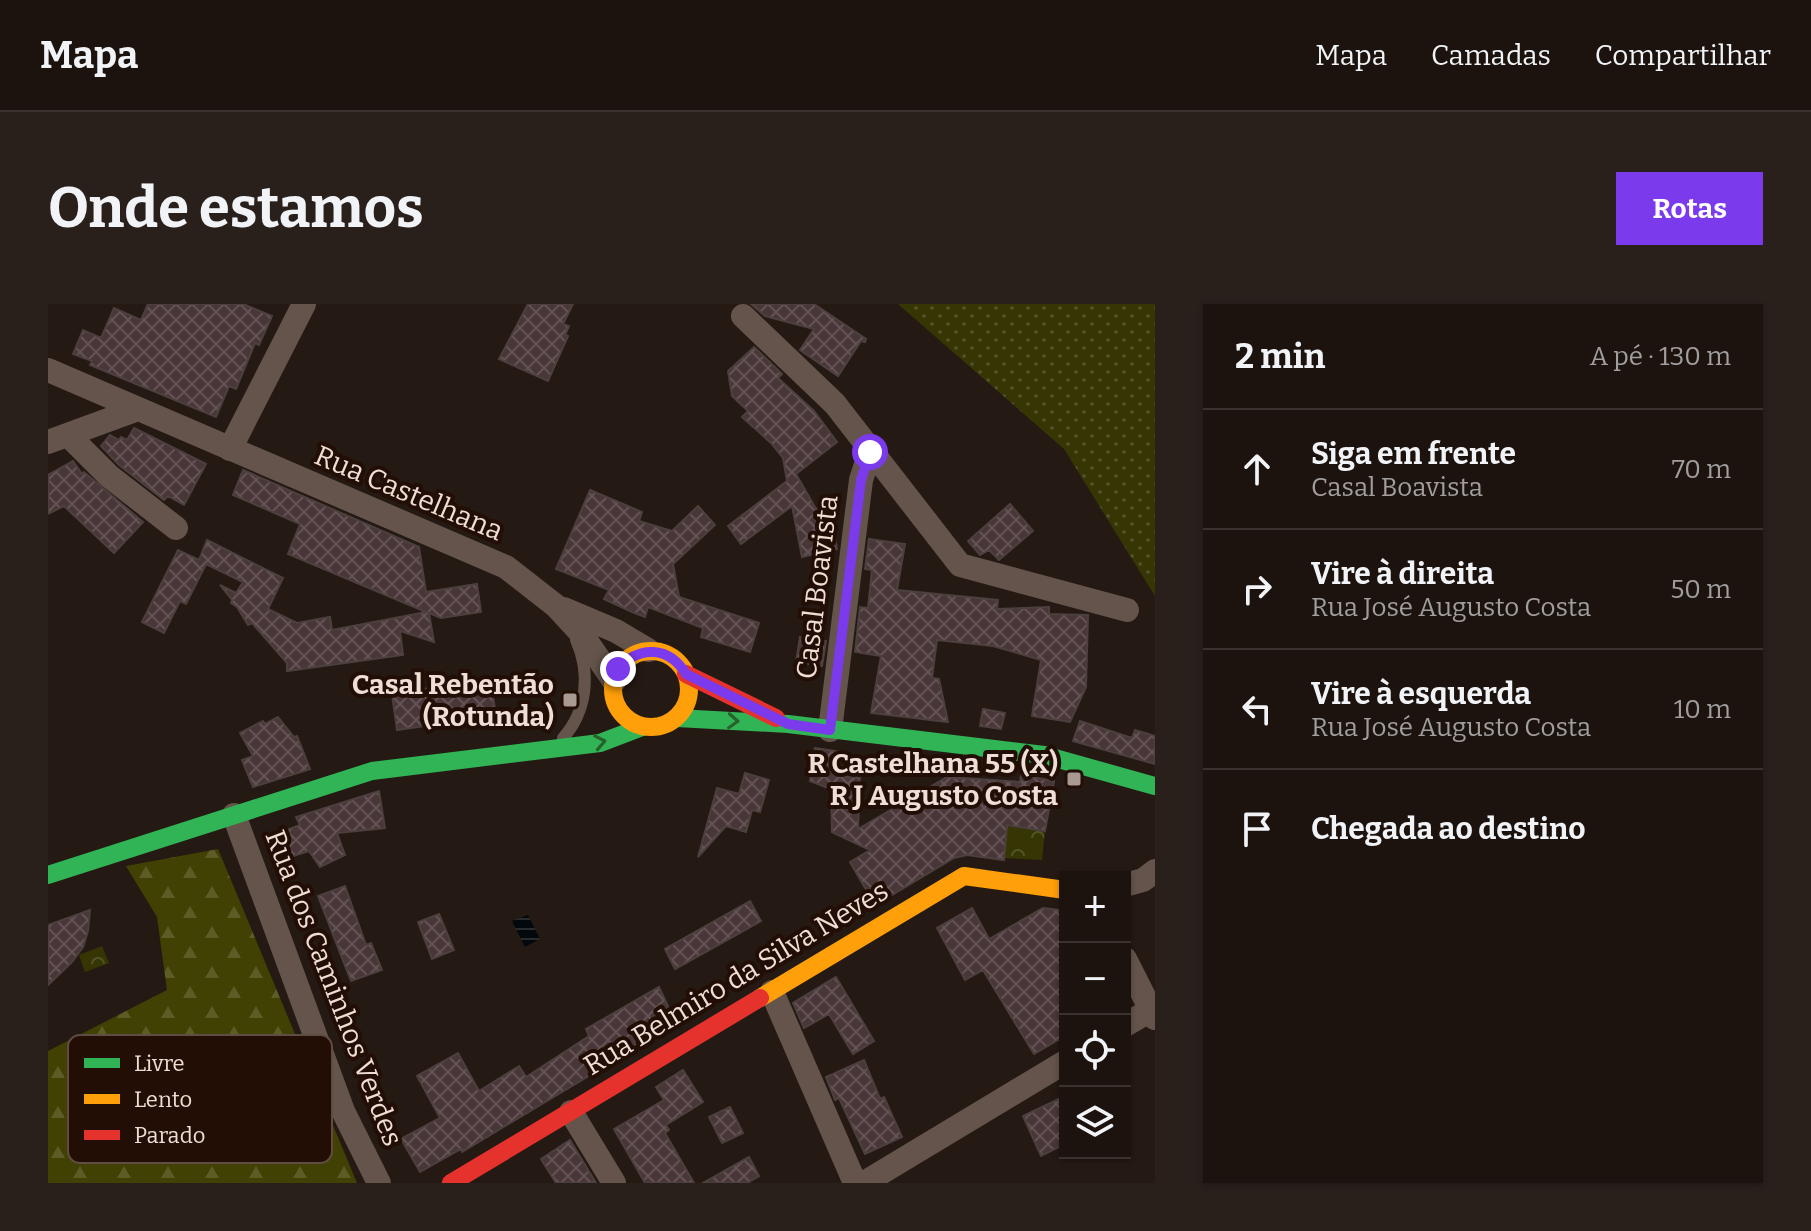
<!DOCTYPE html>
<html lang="pt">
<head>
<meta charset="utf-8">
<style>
	body { margin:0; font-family:Bitter,serif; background:#29201c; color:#f1f3f6 }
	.controls { position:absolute; right:24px; bottom:24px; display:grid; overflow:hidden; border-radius:0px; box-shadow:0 2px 6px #0004 }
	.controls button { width:72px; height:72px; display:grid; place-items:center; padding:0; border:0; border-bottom:2px solid #3a322e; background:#1c130e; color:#f1f3f6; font:40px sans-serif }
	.stop { position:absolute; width:24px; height:24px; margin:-18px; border:6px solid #7c3aed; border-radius:50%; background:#fff }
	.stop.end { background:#7c3aed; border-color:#fff; box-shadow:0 2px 8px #0008 }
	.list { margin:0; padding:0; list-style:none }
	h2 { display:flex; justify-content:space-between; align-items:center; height:104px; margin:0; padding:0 32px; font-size:34px }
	h2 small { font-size:26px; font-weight:400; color:#a09e9e }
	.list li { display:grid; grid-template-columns:52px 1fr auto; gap:24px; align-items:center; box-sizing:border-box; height:120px; padding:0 32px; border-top:2px solid #3a322e }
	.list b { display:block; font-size:30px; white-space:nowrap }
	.list p { margin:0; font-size:26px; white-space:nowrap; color:#a09e9e }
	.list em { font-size:26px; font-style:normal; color:#a09e9e }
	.icon { flex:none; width:44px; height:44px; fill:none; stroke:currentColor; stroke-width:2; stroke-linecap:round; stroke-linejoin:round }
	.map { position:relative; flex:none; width:1107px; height:879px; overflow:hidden; border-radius:0px }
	header { display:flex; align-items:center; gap:48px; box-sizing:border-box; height:112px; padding:0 40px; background:#1c130e; border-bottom:2px solid #3a322e }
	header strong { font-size:38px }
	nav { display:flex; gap:44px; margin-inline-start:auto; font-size:28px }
	.intro { display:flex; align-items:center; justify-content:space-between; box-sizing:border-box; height:192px; padding:0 48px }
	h1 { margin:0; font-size:56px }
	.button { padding:20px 36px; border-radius:0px; background:#7c3aed; color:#fff; font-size:28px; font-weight:700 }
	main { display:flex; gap:48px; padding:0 48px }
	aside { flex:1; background:#1c130e; border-radius:0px; box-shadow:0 2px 6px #0004 }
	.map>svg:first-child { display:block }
	.grass { fill:url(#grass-dots) }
	.forest { fill:url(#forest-firs) }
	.park { fill:url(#park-crowns) }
	.water { fill:url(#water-rules) }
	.building { fill:url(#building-cross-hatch); stroke:#4c403f; stroke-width:2 }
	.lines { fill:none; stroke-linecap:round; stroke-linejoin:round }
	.lane { stroke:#64544b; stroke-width:12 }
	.street { stroke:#64544b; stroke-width:24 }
	.fast { stroke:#30b455; stroke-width:18 }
	.slow { stroke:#ff9f0a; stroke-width:18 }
	.jam { stroke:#e5322d; stroke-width:18 }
	.oneway { stroke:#29612c }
	.route { stroke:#7c3aed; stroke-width:10 }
	.poi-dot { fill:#a89992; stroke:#220e04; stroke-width:3 }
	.labels { text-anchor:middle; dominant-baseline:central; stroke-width:8; stroke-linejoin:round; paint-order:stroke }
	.street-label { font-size:28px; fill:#eeded7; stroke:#220e04 }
	.poi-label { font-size:28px; font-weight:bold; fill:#eeded7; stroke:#220e04; text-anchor:end }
	.key { fill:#220e04; stroke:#5f4c43; stroke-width:2 }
	.key-label { font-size:22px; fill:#eeded7 }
</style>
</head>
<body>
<header>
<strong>Mapa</strong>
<nav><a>Mapa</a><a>Camadas</a><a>Compartilhar</a></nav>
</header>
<div class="intro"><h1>Onde estamos</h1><a class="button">Rotas</a></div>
<main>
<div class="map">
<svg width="1107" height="879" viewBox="0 0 1107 879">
	<defs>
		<pattern id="grass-dots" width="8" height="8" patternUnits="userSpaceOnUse" patternTransform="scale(2)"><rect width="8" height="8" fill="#363605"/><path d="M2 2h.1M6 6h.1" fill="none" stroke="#535329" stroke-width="1.8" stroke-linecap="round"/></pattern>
		<pattern id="forest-firs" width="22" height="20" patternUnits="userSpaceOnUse" patternTransform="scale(2)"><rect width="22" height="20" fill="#404103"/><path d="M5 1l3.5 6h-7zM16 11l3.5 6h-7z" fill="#5c5c27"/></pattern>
		<pattern id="park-crowns" width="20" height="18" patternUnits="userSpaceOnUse" patternTransform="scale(2)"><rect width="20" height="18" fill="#363605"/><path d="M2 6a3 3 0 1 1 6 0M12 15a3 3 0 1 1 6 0" fill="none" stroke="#535329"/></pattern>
		<pattern id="water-rules" width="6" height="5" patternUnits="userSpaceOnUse" patternTransform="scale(2)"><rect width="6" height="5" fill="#03080c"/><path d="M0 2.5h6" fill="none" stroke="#282c2f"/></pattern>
		<pattern id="building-cross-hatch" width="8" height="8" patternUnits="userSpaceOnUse" patternTransform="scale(2)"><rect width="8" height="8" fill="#493638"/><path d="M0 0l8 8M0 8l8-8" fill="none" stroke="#645354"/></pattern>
	</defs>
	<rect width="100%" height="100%" fill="#251913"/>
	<path class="grass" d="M 850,0 L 1107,0 L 1107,292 L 1016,145 Z"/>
	<path class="forest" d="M 170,545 L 309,879 L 0,879 L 0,747 L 119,686 L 109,613 L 78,562 Z"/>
	<path class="park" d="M 959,522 L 997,527 L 994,556 L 956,554 Z
		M 54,642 L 61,659 L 37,668 L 31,651 Z"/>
	<path class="water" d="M 480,611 L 492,635 L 477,643 L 464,617 Z"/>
	<path class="building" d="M 100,0 L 195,0 L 224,12 L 211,41 L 207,39 L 188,85 L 181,82 L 168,113 L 42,61 L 44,57 L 25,50 L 35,26 L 53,34 L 66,4 L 93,16 Z
		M 480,0 L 525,0 L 515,20 L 521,22 L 517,31 L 520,32 L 500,77 L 451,55 Z
		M 703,0 L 766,0 L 818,35 L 817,38 L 813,37 L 790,72 L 752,46 L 766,25 L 717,12 Z
		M 706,43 L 734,70 L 730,74 L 766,107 L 789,138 L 748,170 L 768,205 L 782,202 L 789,245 L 754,253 L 744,202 L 693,240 L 680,222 L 739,177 L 735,154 L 723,139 L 694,113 L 700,107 L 684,92 L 680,67 Z
		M 86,124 L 158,160 L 136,201 L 120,192 L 116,196 L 71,161 L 53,142 L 62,131 L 71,136 L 73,133 L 79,136 Z
		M 25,157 L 34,170 L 36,168 L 95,218 L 66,249 L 16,202 L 0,210 L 0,171 Z
		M 195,166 L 371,243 L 378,288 L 429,280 L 433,308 L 393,314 L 381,309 L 386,338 L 352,327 L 355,351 L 239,367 L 239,359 L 204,319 L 200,321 L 189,303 L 183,299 L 184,296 L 172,281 L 188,289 L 195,278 L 158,260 L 138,300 L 132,297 L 116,329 L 94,318 L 130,246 L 151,256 L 159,236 L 235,274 L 220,305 L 249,319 L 282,313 L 284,326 L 378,308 L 240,250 L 252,220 L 185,191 Z
		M 542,186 L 594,208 L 591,217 L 624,227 L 650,202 L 667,221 L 625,260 L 631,293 L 711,319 L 702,348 L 653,333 L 655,324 L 600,303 L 597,313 L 584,308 L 556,295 L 561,286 L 508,265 Z
		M 962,200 L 985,227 L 951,256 L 941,246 L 932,251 L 920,237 Z
		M 821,235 L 857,240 L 849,286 L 950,296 L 949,305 L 1001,303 L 1001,310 L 1040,311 L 1038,383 L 1022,418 L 984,412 L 993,356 L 945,342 L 889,336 L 884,374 L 891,375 L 900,418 L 823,409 L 833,352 L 807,348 L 812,303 L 820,304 L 824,266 L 817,265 Z
		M 752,333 L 778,337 L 774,362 L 748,358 Z
		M 443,380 L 447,405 L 444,406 L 445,412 L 349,426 L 344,390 L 381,384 L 382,387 Z
		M 935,405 L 957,409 L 953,425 L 932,422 Z
		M 230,413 L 246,433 L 249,432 L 262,465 L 205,483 L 194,456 L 205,452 L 192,429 L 215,417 L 217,420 Z
		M 1032,417 L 1084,434 L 1087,426 L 1107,432 L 1107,460 L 1025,437 Z
		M 767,444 L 794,448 L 791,462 L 800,463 L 798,473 L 812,473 L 810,525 L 899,473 L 972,478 L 973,471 L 1006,477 L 997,527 L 959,521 L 956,556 L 919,551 L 906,554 L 827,601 L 802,558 L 822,546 L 784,528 L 783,485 L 762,477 Z
		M 697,469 L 721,476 L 712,508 L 704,506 L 698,528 L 678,522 L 650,553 L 669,484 L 691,490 Z
		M 331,487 L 337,524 L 289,529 L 297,551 L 272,563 L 261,547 L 236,555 L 228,530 L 252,521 L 248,513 Z
		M 297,582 L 318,641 L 323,639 L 334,666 L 303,677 L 270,592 Z
		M 702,597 L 713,617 L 627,665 L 617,645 Z
		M 924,604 L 941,635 L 995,604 L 1011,606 L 1017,617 L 1017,732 L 986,750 L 935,666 L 917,676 L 889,624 Z
		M 42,606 L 40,627 L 35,643 L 24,658 L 0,681 L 0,621 Z
		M 391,610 L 406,646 L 384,655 L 370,618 Z
		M 788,673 L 826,737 L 805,750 L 781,710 L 756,724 L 745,699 Z
		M 611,683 L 627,717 L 586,738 L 588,741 L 540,765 L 544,770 L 414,848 L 413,845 L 372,868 L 353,835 L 392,814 L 369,772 L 410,749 L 431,787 L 471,762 L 478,773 L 541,732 L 538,725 Z
		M 816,756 L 832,795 L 836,793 L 854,833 L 817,850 L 791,794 L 787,796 L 778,773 Z
		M 635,766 L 655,798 L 618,821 L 621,826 L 617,829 L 646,879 L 597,879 L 566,825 L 616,796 L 608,783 Z
		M 1017,792 L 1017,840 L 993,852 L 975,812 Z
		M 682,803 L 695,829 L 674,839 L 661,813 Z
		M 522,836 L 548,879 L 508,879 L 493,855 Z
		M 701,853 L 711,872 L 699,879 L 655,879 Z"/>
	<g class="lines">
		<path class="lane" d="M 515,434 C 539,407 543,369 528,336"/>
		<path class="street" d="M 695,12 L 787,100 L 912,261 L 1079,306
			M 0,66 L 458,263 L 508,302 L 533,329 L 566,377
			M 20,131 L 61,172 L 128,224
			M 0,138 L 90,105
			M 182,145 L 256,0
			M 516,305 L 568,327 L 600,346
			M 782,426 L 813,176 L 822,148
			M 186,511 L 295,807 L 331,879
			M 1077,581 L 1095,576 L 1107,567
			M 1077,655 L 1107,714
			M 724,688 L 807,879
			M 1077,721 L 1103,706
			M 523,808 L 566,879
			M 816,879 L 1017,758"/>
		<path class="fast" d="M 629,414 L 740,420 L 996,451 L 1107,482
			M 0,571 L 324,467 L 552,439 L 594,423"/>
		<path class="slow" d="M565 385a38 38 0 1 1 76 0a38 38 0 1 1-76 0Z
			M 712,694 L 916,572 L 1017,586"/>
		<path class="jam" d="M 638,370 L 728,414
			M 403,879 L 712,694"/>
	</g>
	<defs><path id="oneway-chevron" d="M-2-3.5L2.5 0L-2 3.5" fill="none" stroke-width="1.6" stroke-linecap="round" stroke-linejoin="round" transform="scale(2)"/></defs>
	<g class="oneway">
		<use href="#oneway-chevron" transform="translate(685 417) rotate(3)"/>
		<use href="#oneway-chevron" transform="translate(552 438) rotate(-11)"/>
	</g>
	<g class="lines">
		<path class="route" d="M 570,365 C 591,341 621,342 638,370 L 740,420 L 782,426 L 813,176 L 822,148"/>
	</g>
	<g class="poi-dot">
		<rect x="514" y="388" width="16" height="16" rx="4"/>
		<rect x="1018" y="467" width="16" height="16" rx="4"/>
	</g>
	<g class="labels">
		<g class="street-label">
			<text transform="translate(361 189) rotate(23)">Rua Castelhana</text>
			<text transform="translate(769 283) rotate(-83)">Casal Boavista</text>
			<text transform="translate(688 674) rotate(-31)">Rua Belmiro da Silva Neves</text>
			<text transform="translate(286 684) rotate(69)">Rua dos Caminhos Verdes</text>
		</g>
		<g class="poi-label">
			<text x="506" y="380">Casal Rebentão<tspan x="506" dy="32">(Rotunda)</tspan></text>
			<text x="1010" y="459">R Castelhana 55 (X)<tspan x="1010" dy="32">R J Augusto Costa</tspan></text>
		</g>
	</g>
	<rect x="20" y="731" width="264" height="128" rx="12" class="key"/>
	<rect x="36" y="754" width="36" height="10" fill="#30b455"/>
	<rect x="36" y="790" width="36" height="10" fill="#ff9f0a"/>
	<rect x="36" y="826" width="36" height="10" fill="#e5322d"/>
	<g class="key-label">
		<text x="86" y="767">Livre</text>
		<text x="86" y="803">Lento</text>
		<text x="86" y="839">Parado</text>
	</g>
</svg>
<div class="controls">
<button>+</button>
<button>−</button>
<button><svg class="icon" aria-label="locate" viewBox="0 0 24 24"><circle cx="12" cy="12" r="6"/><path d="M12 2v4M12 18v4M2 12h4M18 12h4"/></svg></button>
<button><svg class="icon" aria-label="layers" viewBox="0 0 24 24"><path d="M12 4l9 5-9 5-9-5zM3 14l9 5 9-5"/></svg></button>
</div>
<div class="stop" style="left:822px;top:148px"></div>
<div class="stop end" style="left:570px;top:365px"></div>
</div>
<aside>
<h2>2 min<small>A pé · 130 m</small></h2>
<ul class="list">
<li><svg class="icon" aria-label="ahead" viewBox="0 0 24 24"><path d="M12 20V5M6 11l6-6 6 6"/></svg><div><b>Siga em frente</b><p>Casal Boavista</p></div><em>70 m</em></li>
<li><svg class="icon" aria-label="right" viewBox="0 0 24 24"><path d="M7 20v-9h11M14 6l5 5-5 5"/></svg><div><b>Vire à direita</b><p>Rua José Augusto Costa</p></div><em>50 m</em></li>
<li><svg class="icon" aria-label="left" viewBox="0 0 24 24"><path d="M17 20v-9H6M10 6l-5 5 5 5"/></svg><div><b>Vire à esquerda</b><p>Rua José Augusto Costa</p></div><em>10 m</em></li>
<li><svg class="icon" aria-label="arrive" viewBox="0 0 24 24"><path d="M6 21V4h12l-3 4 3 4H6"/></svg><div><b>Chegada ao destino</b></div></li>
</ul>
</aside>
</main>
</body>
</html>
